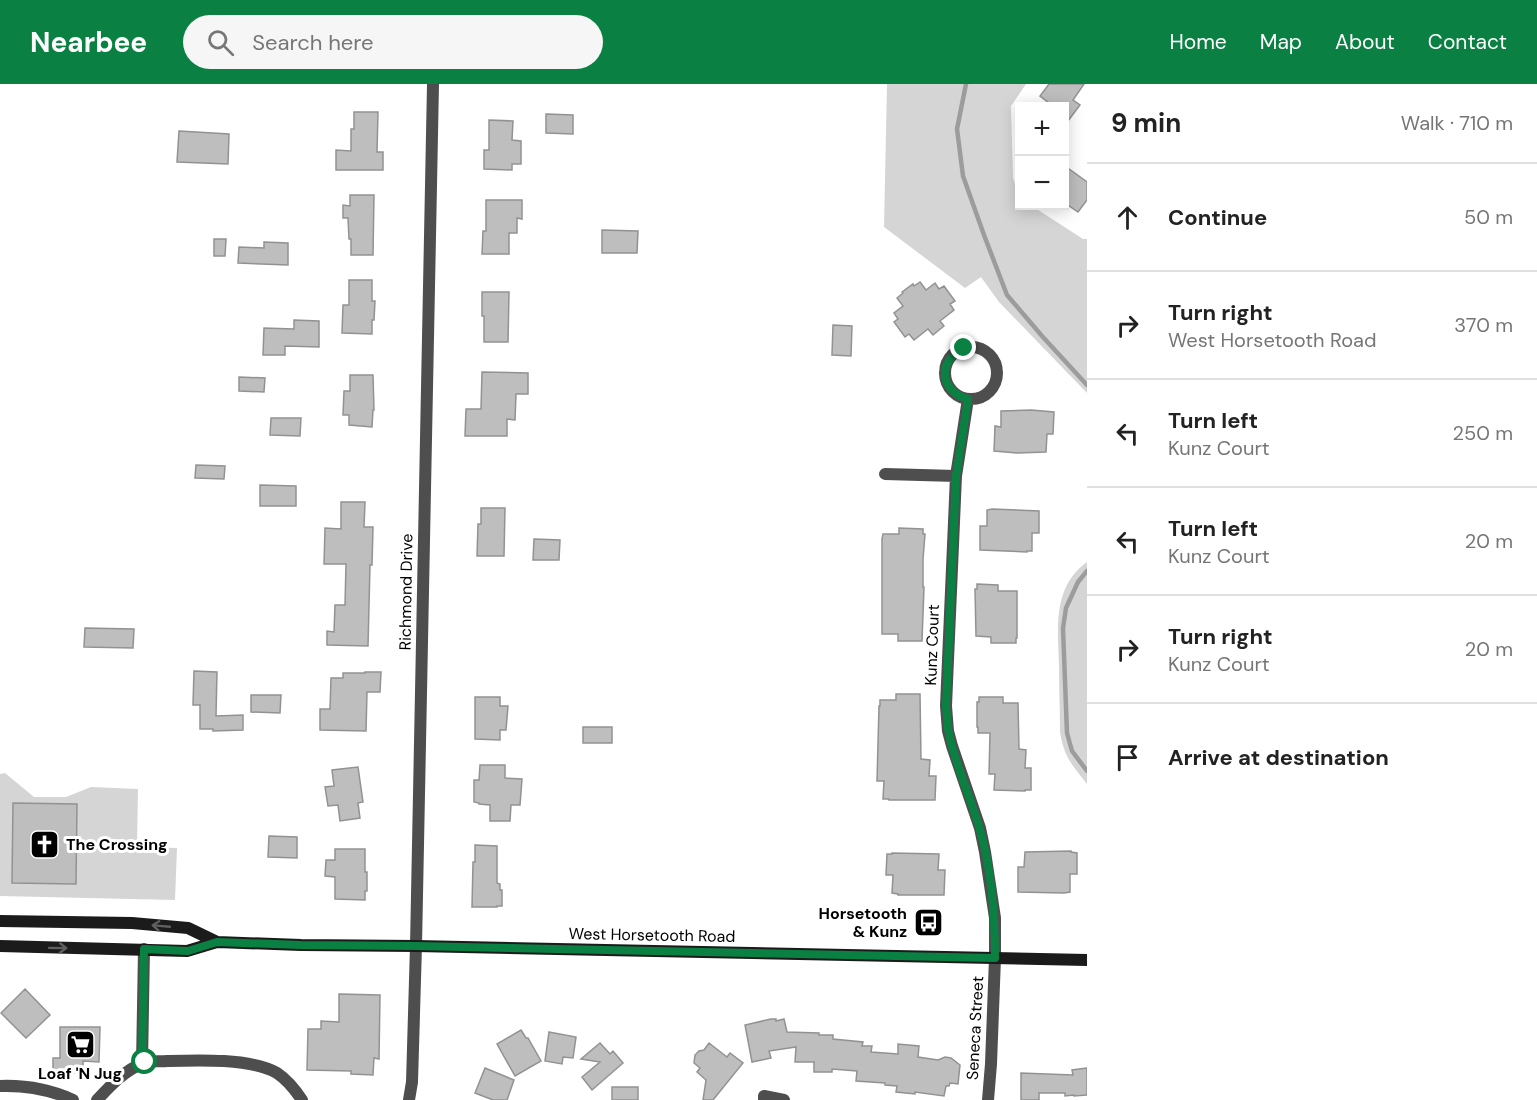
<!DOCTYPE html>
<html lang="en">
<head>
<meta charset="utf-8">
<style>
	body { margin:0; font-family:"DM Sans",sans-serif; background:#f6f6f6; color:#222 }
	.controls { position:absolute; right:18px; top:18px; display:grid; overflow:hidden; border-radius:0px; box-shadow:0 3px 15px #0003 }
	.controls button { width:54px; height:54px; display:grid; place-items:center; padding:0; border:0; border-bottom:2px solid #e0e0e0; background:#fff; color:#222; font:30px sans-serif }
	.stop { position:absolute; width:18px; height:18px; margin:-14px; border:4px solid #0b8043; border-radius:50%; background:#fff }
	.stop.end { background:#0b8043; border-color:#fff; box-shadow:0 2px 6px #0008 }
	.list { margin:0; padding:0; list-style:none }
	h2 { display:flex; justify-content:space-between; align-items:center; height:78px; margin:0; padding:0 24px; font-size:26px }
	h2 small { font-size:20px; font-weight:400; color:#767676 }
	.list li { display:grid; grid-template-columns:39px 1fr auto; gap:18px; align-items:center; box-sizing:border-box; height:108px; padding:0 24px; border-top:2px solid #e0e0e0 }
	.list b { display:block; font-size:22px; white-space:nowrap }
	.list p { margin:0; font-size:20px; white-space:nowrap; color:#767676 }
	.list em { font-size:20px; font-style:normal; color:#767676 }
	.icon { flex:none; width:33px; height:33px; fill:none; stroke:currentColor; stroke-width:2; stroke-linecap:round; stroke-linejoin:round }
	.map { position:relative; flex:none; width:1087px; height:1016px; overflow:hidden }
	header { display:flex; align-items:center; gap:36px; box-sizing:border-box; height:84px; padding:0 30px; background:#0b8043; color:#fff }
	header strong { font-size:28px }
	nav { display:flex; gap:33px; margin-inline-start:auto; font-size:21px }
	.search { width:420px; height:54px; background:#f6f6f6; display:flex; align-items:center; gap:15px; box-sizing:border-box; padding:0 21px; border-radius:33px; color:#767676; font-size:22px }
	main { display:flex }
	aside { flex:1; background:#fff }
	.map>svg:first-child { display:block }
	.green { fill:#d5d5d5; fill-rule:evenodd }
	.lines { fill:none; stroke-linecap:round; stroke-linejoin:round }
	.stream { stroke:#9c9c9c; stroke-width:4.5 }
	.building { fill:#bebebe; stroke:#929292; stroke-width:1.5 }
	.street { stroke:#4e4e4e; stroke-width:12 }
	.secondary { stroke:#1b1b1b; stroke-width:12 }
	.oneway { stroke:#5f5f5f }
	.route { stroke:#0b8043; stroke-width:8 }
	.labels { text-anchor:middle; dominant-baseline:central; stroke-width:6; stroke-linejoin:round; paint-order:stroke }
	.street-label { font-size:16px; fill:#000; stroke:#fff }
	.poi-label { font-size:16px; font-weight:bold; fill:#000; stroke:#fff; text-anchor:start }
</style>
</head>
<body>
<header>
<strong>Nearbee</strong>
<div class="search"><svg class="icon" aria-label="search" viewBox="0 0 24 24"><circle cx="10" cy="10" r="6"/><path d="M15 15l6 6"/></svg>Search here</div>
<nav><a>Home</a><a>Map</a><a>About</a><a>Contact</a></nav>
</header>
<main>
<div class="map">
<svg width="1087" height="1016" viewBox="0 0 1087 1016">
	<rect width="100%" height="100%" fill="#fff"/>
	<path class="green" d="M 887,0 L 1026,0 L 1011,22 L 1013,94 L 1019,113 L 1020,122 L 1032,122 L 1083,155 L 1087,155 L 1087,309 L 999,218 L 981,193 L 965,204 L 884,143 Z
		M 1087,478 L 1087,700 C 1072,681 1064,673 1060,648 C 1060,626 1059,604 1059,582 C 1058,545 1052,503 1087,478 Z
		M 5,689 L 34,713 L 66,713 L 91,703 L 138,705 L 137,763 L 177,764 L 175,816 L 0,812 L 0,690 ZM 14,719 L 77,720 L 75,800 L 12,799 Z"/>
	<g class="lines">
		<path class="stream" d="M 966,0 L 957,45 L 963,92 L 984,151 L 1007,211 L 1042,252 L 1087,301
			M 1087,487 L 1078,498 L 1066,524 L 1063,544 L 1067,649 L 1072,667 L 1087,687"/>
	</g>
	<path class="building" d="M 1049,0 L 1084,0 L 1073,16 L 1080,21 L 1065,41 L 1065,22 L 1053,22 L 1040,12 Z
		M 354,28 L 378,28 L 377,68 L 383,68 L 383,86 L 336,86 L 336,66 L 351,67 L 351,45 L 354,45 Z
		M 546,30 L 573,31 L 573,50 L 546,49 Z
		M 489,36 L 513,37 L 512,56 L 521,57 L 521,80 L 512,80 L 512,86 L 484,85 L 484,66 L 489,66 Z
		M 179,47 L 229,50 L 228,80 L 177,78 Z
		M 1065,82 L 1087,98 L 1087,116 L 1078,128 L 1065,119 Z
		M 350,111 L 374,111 L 373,171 L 351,171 L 351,155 L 349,155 L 348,134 L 343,134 L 343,121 L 350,122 Z
		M 486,116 L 522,116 L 522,135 L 517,134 L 517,149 L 509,149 L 509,170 L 482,170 L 483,147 L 486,147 Z
		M 602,146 L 638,147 L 637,169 L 602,169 Z
		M 214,155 L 226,155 L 225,172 L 214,172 Z
		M 264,158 L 288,159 L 288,181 L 238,179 L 239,163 L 264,164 Z
		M 349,196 L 372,196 L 372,217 L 375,217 L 374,236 L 372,236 L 372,250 L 342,249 L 343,221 L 349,221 Z
		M 920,198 L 926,206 L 935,199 L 939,205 L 944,202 L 955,217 L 950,220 L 954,226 L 940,237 L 944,242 L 933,251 L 928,245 L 914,256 L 909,250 L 905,253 L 894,238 L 898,235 L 894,229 L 903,222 L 897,214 L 903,209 L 902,208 L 913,200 L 914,202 Z
		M 482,208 L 509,208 L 508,258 L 484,258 L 484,232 L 482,232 Z
		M 294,236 L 319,237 L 319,263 L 285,262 L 285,271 L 263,271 L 264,244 L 294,245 Z
		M 833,241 L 852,242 L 851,272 L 832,271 Z
		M 482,288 L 528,289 L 528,310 L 516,310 L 515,336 L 507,335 L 507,352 L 465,352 L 466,325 L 481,325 Z
		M 350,291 L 373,291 L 374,326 L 373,326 L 372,343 L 349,341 L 349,331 L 343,331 L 344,307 L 350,307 Z
		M 239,293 L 265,294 L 264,308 L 239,307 Z
		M 1031,326 L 1054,328 L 1053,350 L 1047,350 L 1046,368 L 1017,369 L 994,367 L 995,342 L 1001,343 L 1001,327 Z
		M 271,334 L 301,334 L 300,352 L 270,351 Z
		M 196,381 L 225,382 L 224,395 L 195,394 Z
		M 260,401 L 296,402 L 296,422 L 260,422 Z
		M 341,418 L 365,418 L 364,443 L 373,443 L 372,481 L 370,481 L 368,562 L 327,561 L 327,547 L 334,548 L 335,521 L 345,521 L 346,480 L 324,480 L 325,444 L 341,445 Z
		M 481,424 L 505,424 L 504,472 L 477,472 L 478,440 L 481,440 Z
		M 992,425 L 1039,427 L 1039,449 L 1032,449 L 1032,467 L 1027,467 L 1027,468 L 980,466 L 980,442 L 987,442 L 987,426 Z
		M 899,444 L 923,445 L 923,450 L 925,450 L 923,475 L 923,503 L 924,503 L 922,557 L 898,557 L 898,550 L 882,550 L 882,455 L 883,450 L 899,450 Z
		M 534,455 L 560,456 L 559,476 L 533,476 Z
		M 977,500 L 998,501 L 998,507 L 1017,507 L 1017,554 L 1016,554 L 1016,559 L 991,559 L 991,553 L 976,552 L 975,505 L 977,505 Z
		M 85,544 L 134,545 L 133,564 L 84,563 Z
		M 194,587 L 217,588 L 216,632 L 243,631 L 243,646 L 213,647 L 213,645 L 200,645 L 200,621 L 193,621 Z
		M 365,588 L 381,588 L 380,608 L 367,608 L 366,647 L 320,646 L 320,625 L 330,625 L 331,594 L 343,594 L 343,589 L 365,589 Z
		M 896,610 L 920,610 L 921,675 L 930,676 L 929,692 L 936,692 L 935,716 L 889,716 L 889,715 L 883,715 L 884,697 L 877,697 L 879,622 L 880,622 L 880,616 L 896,616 Z
		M 251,611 L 281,611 L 280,629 L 251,628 Z
		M 475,613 L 500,613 L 500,622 L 508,622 L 506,646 L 500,646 L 500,656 L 475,655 Z
		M 979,613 L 1003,613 L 1003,619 L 1018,619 L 1019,665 L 1026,666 L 1025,684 L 1031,684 L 1031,706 L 1025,706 L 1025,707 L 994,706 L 995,690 L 989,690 L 990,649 L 978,649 L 978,643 L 977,643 L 977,618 L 979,618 Z
		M 583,643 L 612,643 L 612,659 L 583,659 Z
		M 480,681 L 505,681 L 505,694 L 522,695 L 520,721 L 511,721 L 510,737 L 490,737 L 490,721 L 479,720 L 479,719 L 474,718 L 474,696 L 479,696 Z
		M 358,683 L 363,718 L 358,719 L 360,734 L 340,737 L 338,721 L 328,722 L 325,703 L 334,702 L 332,686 Z
		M 13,719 L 77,720 L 76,800 L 12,799 Z
		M 269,752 L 297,753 L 297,774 L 268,773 Z
		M 475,761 L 497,762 L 497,799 L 500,800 L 500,806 L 502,806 L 502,822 L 497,822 L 497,823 L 472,823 L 473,778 L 475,778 Z
		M 335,765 L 365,765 L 365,788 L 367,788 L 367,807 L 365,807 L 365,816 L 335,815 L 335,793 L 325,792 L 326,776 L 335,776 Z
		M 1071,767 L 1071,768 L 1077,769 L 1077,790 L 1070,790 L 1070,808 L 1064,809 L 1018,808 L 1018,783 L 1024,783 L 1025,768 Z
		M 892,769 L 939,770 L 938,786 L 945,786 L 944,811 L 898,811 L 898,810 L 892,809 L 893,791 L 886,791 L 887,770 L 892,770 Z
		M 25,905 L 50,931 L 26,954 L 1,929 Z
		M 339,910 L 380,911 L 379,975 L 374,974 L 373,991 L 351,990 L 351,987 L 307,986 L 308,945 L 321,945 L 321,937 L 339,938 Z
		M 771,935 L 776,935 L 776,937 L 784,935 L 787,948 L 819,949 L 819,951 L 833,951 L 833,955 L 863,958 L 862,962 L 872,962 L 871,968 L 898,970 L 898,960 L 919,962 L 918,973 L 938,976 L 945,973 L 951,974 L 960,981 L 958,1000 L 950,999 L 949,1002 L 946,1002 L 944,1012 L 915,1008 L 915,1010 L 896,1008 L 897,1002 L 885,1001 L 885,999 L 856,997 L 857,987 L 832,985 L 832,988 L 814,988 L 814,978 L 795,978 L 796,963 L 769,967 L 771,974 L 752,978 L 745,941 Z
		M 60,943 L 100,943 L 99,978 L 83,977 L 83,989 L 53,989 L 53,974 L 60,974 Z
		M 521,946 L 526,954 L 528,954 L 541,977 L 515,992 L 497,960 Z
		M 549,948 L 576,953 L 573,974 L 563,973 L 562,980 L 545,977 Z
		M 600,959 L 610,970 L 613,967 L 623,979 L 592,1006 L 582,993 L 600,978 L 581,975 Z
		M 709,959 L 727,973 L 730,969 L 743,979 L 713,1016 L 703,1016 L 706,996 L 697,988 L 700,984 L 694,979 L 695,971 L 699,967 L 704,966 Z
		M 485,984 L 514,996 L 507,1016 L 493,1016 L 475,1009 Z
		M 1087,984 L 1087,1011 L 1074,1012 L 1074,1011 L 1065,1012 L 1065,1009 L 1039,1009 L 1039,1016 L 1021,1016 L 1021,989 L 1073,991 L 1072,986 Z
		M 612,1003 L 638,1003 L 638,1016 L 612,1016 Z"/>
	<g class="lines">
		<path class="street" d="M945 289a26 26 0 1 1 52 0a26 26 0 1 1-52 0Z
			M 968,315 L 956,392 L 946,622 L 948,647 L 952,662 L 980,744 L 985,768 L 995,834 L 995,874 L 991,980 L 988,1016
			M 885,390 L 956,392
			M 142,980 L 144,865
			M 0,1002 C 27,1001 49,1005 73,1016
			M 97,1016 C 110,1002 126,985 144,979 C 151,976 160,978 167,977 C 197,976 251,974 277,989 C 286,995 296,1007 302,1016
			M 409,1016 L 412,998 L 416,862 L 433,0
			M 764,1016 L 764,1012 L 784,1016"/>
		<path class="secondary" d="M 0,837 L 132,839 L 188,844 L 217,858
			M 0,862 L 187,867 L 217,858 L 301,861 L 416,862 L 1087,876"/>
	</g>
	<defs><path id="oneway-shaft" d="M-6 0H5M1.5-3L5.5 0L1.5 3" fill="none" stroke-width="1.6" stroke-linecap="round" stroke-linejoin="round" transform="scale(1.5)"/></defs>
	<g class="oneway">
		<use href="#oneway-shaft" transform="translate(161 842) rotate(-175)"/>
		<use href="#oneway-shaft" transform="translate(58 864) rotate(1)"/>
	</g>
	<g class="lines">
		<path class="route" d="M 145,978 L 142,980 L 144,865 L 188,867 L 217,858 L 301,861 L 416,862 L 995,874 C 995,832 992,788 980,746 C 971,714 956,683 949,650 C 947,641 947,631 946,622 L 956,392 L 968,315 C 939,307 937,277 964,264"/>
	</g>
	<defs>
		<symbol id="church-square" viewBox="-11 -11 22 22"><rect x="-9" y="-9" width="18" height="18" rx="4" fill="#000" stroke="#fff"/><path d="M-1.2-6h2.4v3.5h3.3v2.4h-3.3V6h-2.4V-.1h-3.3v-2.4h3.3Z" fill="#fff"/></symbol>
		<symbol id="bus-square" viewBox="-11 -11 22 22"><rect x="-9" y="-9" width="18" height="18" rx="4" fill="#000" stroke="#fff"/><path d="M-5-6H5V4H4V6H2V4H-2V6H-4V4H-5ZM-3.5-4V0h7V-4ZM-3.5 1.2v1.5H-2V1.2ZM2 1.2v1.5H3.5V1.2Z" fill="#fff"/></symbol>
		<symbol id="supermarket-square" viewBox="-11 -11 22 22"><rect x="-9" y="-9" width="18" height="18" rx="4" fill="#000" stroke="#fff"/><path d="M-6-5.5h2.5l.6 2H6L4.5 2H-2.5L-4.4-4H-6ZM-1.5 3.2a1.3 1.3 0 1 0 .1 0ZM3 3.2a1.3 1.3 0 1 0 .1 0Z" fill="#fff"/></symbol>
	</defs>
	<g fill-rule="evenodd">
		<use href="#church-square" x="28" y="744" width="33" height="33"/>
		<use href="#bus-square" x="912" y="822" width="33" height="33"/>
		<use href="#supermarket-square" x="64" y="944" width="33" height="33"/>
	</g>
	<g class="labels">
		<g class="street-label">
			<text transform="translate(406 508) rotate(-89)">Richmond Drive</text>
			<text transform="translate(932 561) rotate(-88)">Kunz Court</text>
			<text transform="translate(652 851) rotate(1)">West Horsetooth Road</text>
			<text transform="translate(975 944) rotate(-87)">Seneca Street</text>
		</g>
		<g class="poi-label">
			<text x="66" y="760">The Crossing</text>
			<text x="907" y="829" text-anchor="end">Horsetooth<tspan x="907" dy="18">&amp; Kunz</tspan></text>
			<text x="80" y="989" text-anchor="middle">Loaf 'N Jug</text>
		</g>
	</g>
</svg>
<div class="controls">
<button>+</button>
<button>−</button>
</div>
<div class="stop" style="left:145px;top:978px"></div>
<div class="stop end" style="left:964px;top:264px"></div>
</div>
<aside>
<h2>9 min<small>Walk · 710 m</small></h2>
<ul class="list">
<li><svg class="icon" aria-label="ahead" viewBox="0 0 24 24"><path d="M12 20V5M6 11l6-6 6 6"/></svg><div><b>Continue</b></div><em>50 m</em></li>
<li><svg class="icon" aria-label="right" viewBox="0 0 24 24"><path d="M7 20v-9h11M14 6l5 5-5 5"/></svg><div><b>Turn right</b><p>West Horsetooth Road</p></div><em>370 m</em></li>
<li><svg class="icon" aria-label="left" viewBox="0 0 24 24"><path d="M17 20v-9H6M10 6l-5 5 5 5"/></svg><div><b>Turn left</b><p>Kunz Court</p></div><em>250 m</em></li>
<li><svg class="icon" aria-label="left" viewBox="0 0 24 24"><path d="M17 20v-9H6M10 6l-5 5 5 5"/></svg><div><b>Turn left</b><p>Kunz Court</p></div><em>20 m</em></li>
<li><svg class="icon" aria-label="right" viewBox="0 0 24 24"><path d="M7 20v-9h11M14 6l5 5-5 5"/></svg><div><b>Turn right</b><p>Kunz Court</p></div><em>20 m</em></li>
<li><svg class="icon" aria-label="arrive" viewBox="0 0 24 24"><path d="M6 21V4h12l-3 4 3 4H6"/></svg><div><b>Arrive at destination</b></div></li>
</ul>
</aside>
</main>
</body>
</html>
